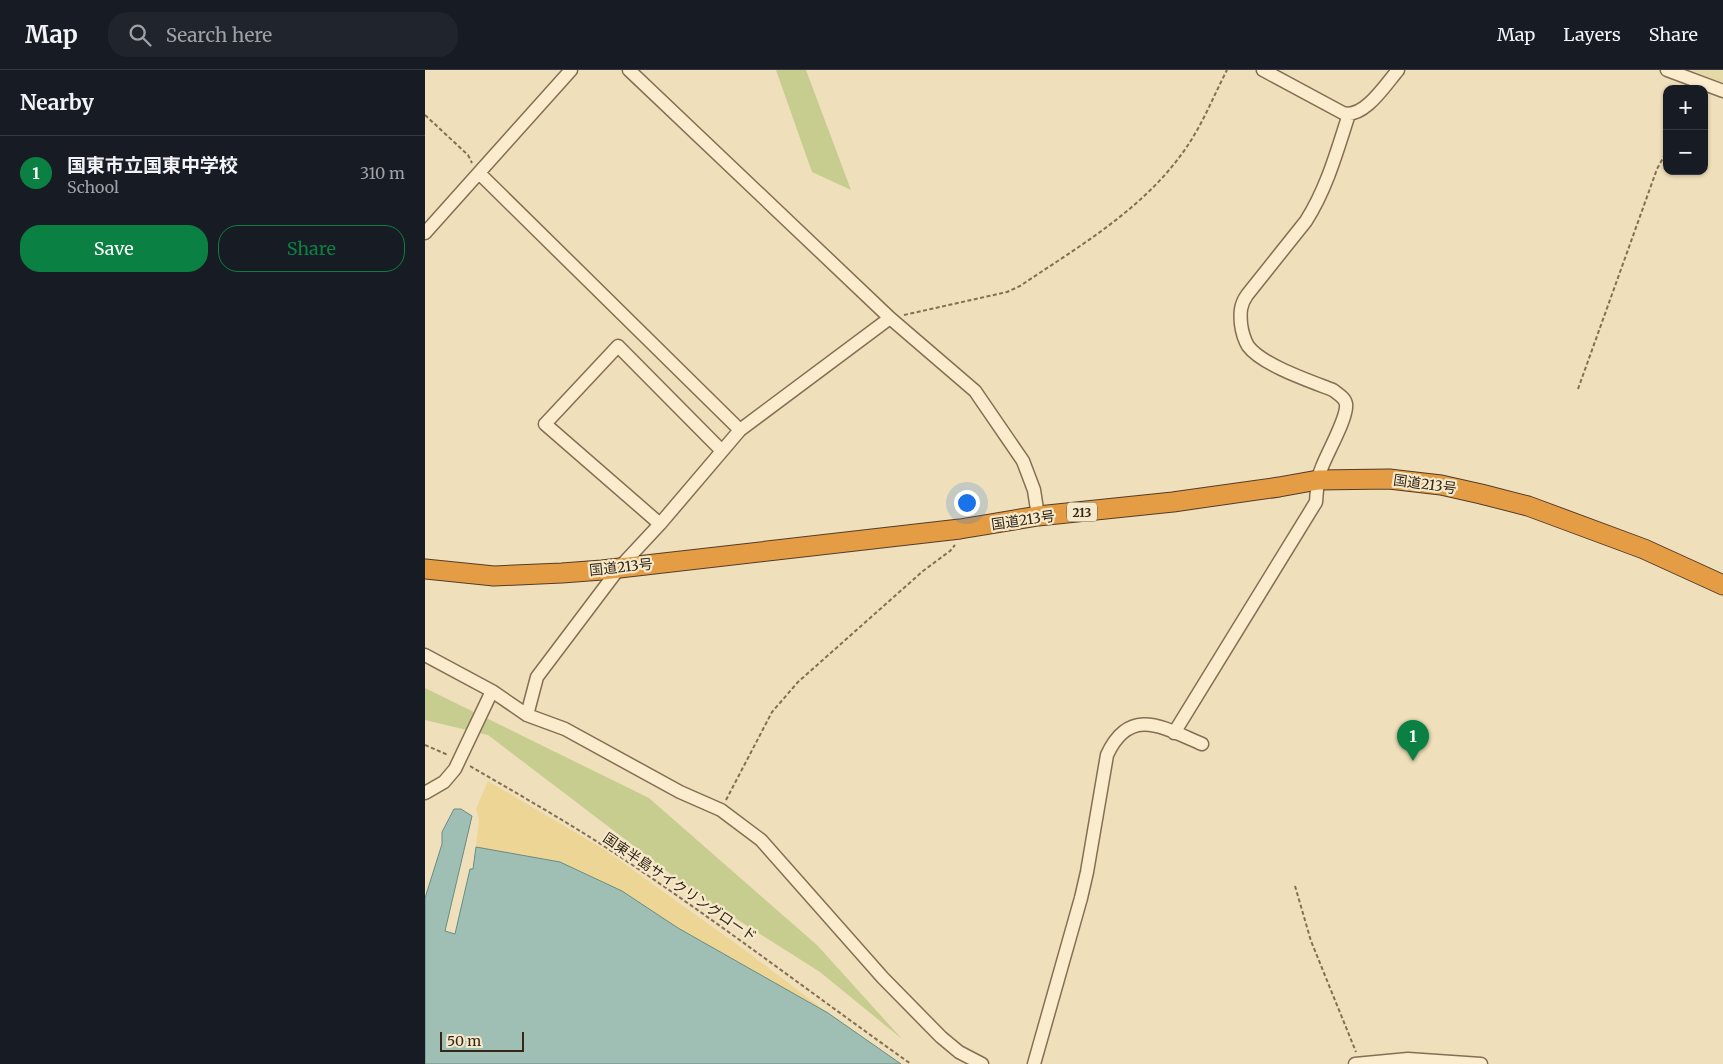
<!DOCTYPE html>
<html lang="en">
<head>
<meta charset="utf-8">
<style>
	body { margin:0; font-family:Merriweather,"Noto Sans JP",serif; background:#20242c; color:#f1f3f6 }
	.controls { position:absolute; right:15px; top:15px; display:grid; overflow:hidden; border-radius:10px; box-shadow:0 1px 4px #0004 }
	.controls button { width:45px; height:45px; display:grid; place-items:center; padding:0; border:0; border-bottom:1px solid #363941; background:#171b24; color:#f1f3f6; font:25px sans-serif }
	.scale { position:absolute; left:15px; bottom:12px; width:84px; box-sizing:border-box; padding-left:5px; border:2px solid #34261a; border-top:0; font-size:14px; line-height:18px; white-space:nowrap; color:#34261a; -webkit-text-stroke:4px #f6e9ca; paint-order:stroke }
	.you { position:absolute; left:541px; top:432px; width:18px; height:18px; margin:-12px; border:4px solid #fff; border-radius:50%; background:#1a73e8; box-shadow:0 0 0 8px #1a73e833 }
	.badge { display:grid; place-items:center; width:32px; height:32px; border-radius:50%; background:#0b8043; color:#fff; font-size:16px; font-weight:700 }
	.pin { position:absolute; translate:-50% -41px; filter:drop-shadow(0 1px 2px #0008) }
	.pin::after { content:''; position:absolute; top:26px; width:18px; height:15px; background:inherit; clip-path:polygon(0 0,100% 0,50% 100%) }
	.list { margin:0; padding:0; list-style:none }
	h2 { display:flex; justify-content:space-between; align-items:center; height:65px; margin:0; padding:0 20px; font-size:21px }
	h2 small { font-size:16px; font-weight:400; color:#9ea1a6 }
	.list li { display:grid; grid-template-columns:32px 1fr auto; gap:15px; align-items:center; box-sizing:border-box; height:75px; padding:0 20px; border-top:1px solid #363941 }
	.list b { display:block; font-size:19px; white-space:nowrap }
	.list p { margin:0; font-size:16px; white-space:nowrap; color:#9ea1a6 }
	.list em { font-size:16px; font-style:normal; color:#9ea1a6 }
	.actions { display:flex; gap:10px; padding:15px 20px }
	.actions a { flex:1; padding:11px 0; border:1px solid #0b8043; border-radius:20px; text-align:center; font-size:18px; color:#0b8043 }
	.actions .main { background:#0b8043; color:#fff }
	.icon { flex:none; width:28px; height:28px; fill:none; stroke:currentColor; stroke-width:2; stroke-linecap:round; stroke-linejoin:round }
	.map { position:relative; flex:none; width:1298px; height:994px; overflow:hidden }
	header { display:flex; align-items:center; gap:30px; box-sizing:border-box; height:70px; padding:0 25px; background:#171b24; border-bottom:1px solid #363941 }
	header strong { font-size:24px }
	nav { display:flex; gap:28px; margin-inline-start:auto; font-size:18px }
	.search { width:350px; height:45px; background:#20242c; display:flex; align-items:center; gap:12px; box-sizing:border-box; padding:0 18px; border-radius:20px; color:#9ea1a6; font-size:19px }
	main { display:flex }
	aside { flex:1; background:#171b24 }
	.map>svg:first-child { display:block }
	.farmland { fill:#e5daa7 }
	.green { fill:#c6cd8f }
	.sand { fill:#edd595 }
	.water { fill:#9fbfb5; stroke:#678c83 }
	.lines { fill:none; stroke-linecap:round; stroke-linejoin:round }
	.minor-casing { stroke:#866e54; stroke-width:15 }
	.highway-casing { stroke:#533c29; stroke-width:21 }
	.path { stroke:#866e54; stroke-width:2; stroke-dasharray:4 2.5; stroke-linecap:butt }
	.minor { stroke:#faeccd; stroke-width:12 }
	.highway { stroke:#e49d45; stroke-width:19 }
	.labels { text-anchor:middle; dominant-baseline:central; stroke-width:4.5; stroke-linejoin:round; paint-order:stroke }
	.shield { fill:#f6e9ca; stroke:#6e604f; stroke-width:1 }
	.shield-label { font-size:12px; font-weight:bold; fill:#34261a }
	.street-label { font-size:14px; fill:#34261a; stroke:#f6e9ca }
</style>
</head>
<body>
<header>
<strong>Map</strong>
<div class="search"><svg class="icon" aria-label="search" viewBox="0 0 24 24"><circle cx="10" cy="10" r="6"/><path d="M15 15l6 6"/></svg>Search here</div>
<nav><a>Map</a><a>Layers</a><a>Share</a></nav>
</header>
<main>
<aside>
<h2>Nearby<small></small></h2>
<ul class="list">
<li><span class="badge">1</span><div><b>国東市立国東中学校</b><p>School</p></div><em>310 m</em></li>
</ul>
<div class="actions"><a class="main">Save</a><a>Share</a></div>
</aside>
<div class="map">
<svg width="1298" height="994" viewBox="0 0 1298 994">
	<rect width="100%" height="100%" fill="#efdfba"/>
	<path class="farmland" d="M 1265,0 L 1298,0 L 1298,12 L 1290,10 Z"/>
	<path class="green" d="M 351,0 L 381,0 L 426,120 L 387,102 Z
		M 0,618 L 224,728 L 392,875 L 477,969 L 395,902 L 272,824 L 63,665 L 0,650 Z"/>
	<path class="sand" d="M 63,711 L 180,780 L 317,878 L 403,943 L 253,858 L 197,821 L 135,792 L 51,777 L 54,748 L 51,739 Z"/>
	<path class="water" d="M 29,739 L 36,739 L 47,746 L 20,861 L 30,864 L 45,799 L 48,799 L 51,777 L 135,792 L 197,821 L 253,858 L 403,943 L 476,994 L 0,994 L 0,828 L 17,774 L 17,762 Z"/>
	<g class="lines">
		<defs>
			<path id="minor" d="M 204,0 L 465,248 L 550,321 L 598,391 L 609,420 L 613,446
				M 838,0 L 918,43 C 939,49 961,14 973,0
				M 1242,0 L 1298,21
				M 54,103 L 315,360
				M 0,163 L 146,0
				M 235,454 L 120,354 L 193,276 L 297,381
				M 0,585 L 67,621 L 102,645 L 140,659 L 255,722 L 296,740 L 336,770 L 458,908 L 516,967 L 534,982 L 557,994
				M 102,645 L 112,607 L 195,497 L 235,454 L 315,360 L 465,248
				M 749,663 L 891,432 C 892,420 892,407 897,397 C 902,383 923,347 921,334 C 920,328 913,324 908,320 C 885,311 837,295 823,276 C 819,269 817,262 816,254 C 815,243 815,235 822,225 L 881,151 C 902,118 912,81 924,44
				M 0,723 L 19,712 L 30,699 L 67,621
				M 609,994 L 656,828 L 662,802 L 682,685 C 705,635 739,658 777,674
				M 930,994 L 983,989 L 1056,994"/>
			<path id="highway" d="M 0,499 L 69,506 L 137,503 L 177,500 L 535,459 L 613,446 L 748,432 L 854,417 L 893,410 L 964,409 L 1016,415 L 1056,424 L 1103,436 L 1219,479 L 1298,515"/>
		</defs>
		<use href="#minor" class="minor-casing"/>
		<use href="#highway" class="highway-casing"/>
		<path class="path" d="M 0,45 L 43,85 L 47,93
			M 479,245 L 582,222 L 595,216 C 656,175 722,137 763,75 C 779,51 789,25 802,0
			M 1153,319 L 1232,99 L 1242,81
			M 0,675 L 23,685
			M 45,696 C 96,726 148,755 197,788 C 296,854 390,926 486,994
			M 301,730 L 347,642 L 373,612 L 498,501 L 525,481 L 530,475
			M 870,816 L 886,871 L 931,982"/>
		<use href="#minor" class="minor"/>
		<use href="#highway" class="highway"/>
	</g>
	<g class="labels">
		<rect class="shield" x="642" y="432.5" width="30" height="19" rx="4"/>
		<g class="shield-label">
			<text x="657" y="442">213</text>
		</g>
		<g class="street-label">
			<text transform="translate(1000 414) rotate(8)">国道213号</text>
			<text transform="translate(598 450) rotate(-8)">国道213号</text>
			<text transform="translate(196 497) rotate(-6)">国道213号</text>
			<text transform="translate(255 817) rotate(34)">国東半島サイクリングロード</text>
		</g>
	</g>
</svg>
<div class="controls">
<button>+</button>
<button>−</button>
</div>
<div class="scale">50 m</div>
<div class="you"></div>
<div class="pin badge" style="left:988px;top:691px">1</div>
</div>
</main>
</body>
</html>
